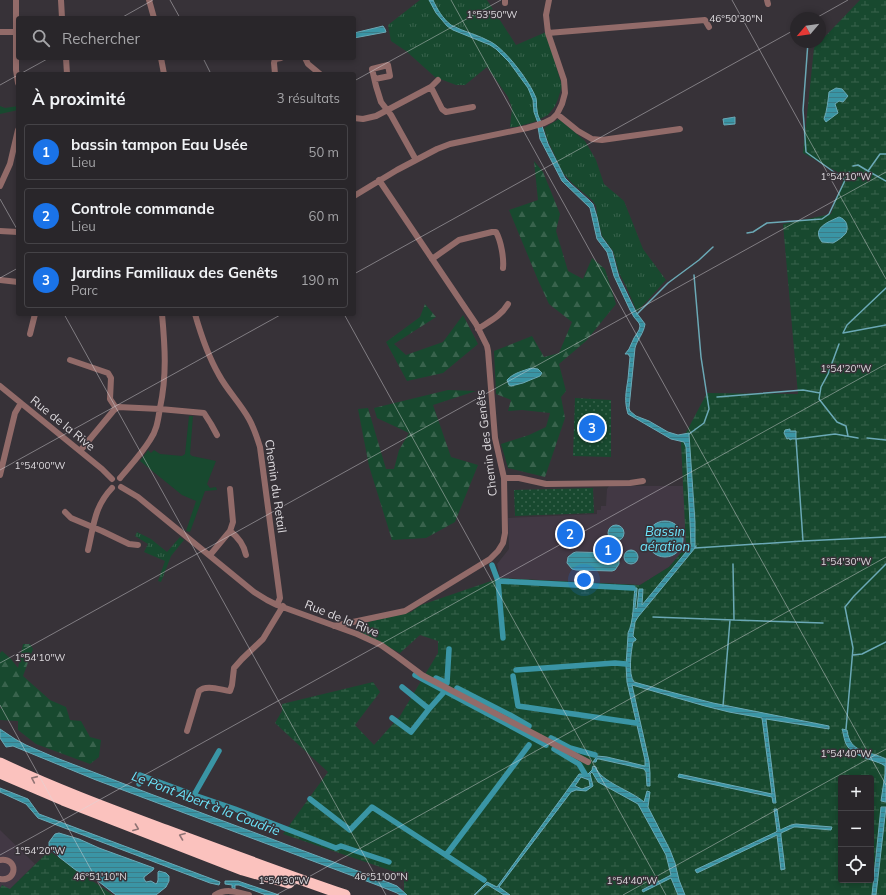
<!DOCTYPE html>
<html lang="fr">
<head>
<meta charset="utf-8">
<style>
	body { margin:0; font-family:Mulish,sans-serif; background:#312e32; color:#f1f3f6 }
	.controls { position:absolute; right:12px; bottom:12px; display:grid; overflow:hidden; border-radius:4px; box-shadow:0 2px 6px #0003 }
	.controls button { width:36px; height:36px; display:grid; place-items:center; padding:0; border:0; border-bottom:1px solid #454347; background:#29262a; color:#f1f3f6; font:20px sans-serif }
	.compass { position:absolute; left:790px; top:12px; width:36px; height:36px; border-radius:50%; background:#29262a; box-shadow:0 2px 6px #0003; rotate:241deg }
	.you { position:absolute; left:584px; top:580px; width:14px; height:14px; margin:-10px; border:3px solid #fff; border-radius:50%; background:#1a73e8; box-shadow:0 0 0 6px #1a73e833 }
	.badge { display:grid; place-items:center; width:26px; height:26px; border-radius:50%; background:#1a73e8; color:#fff; font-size:13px; font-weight:700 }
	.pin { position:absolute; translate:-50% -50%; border:2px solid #fff; box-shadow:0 1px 4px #0006 }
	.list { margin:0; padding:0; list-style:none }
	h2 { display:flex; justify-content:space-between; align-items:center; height:52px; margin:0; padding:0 16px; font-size:17px }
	h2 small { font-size:13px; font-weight:400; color:#a5a5a8 }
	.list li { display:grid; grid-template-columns:26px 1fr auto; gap:12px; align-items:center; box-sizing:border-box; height:56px; margin:0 8px 8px; padding:0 8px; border:1px solid #454347; border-radius:4px }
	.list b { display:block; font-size:15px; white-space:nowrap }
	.list p { margin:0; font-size:13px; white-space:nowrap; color:#a5a5a8 }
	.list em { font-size:13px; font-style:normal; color:#a5a5a8 }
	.icon { flex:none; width:22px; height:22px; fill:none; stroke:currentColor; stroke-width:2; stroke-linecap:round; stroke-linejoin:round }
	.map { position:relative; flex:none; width:886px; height:895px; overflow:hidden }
	.search { position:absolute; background:#29262a; box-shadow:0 2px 6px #0003; left:16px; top:16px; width:340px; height:44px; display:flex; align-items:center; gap:10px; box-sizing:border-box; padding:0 14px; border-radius:4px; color:#a5a5a8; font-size:15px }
	.panel { position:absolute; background:#29262a; box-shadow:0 2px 6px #0003; left:16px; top:72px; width:340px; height:244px; border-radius:4px }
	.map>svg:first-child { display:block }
	.built { fill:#423844 }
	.grass { fill:url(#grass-tufts) }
	.forest { fill:url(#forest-firs) }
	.wetland { fill:url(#wetland-marsh); fill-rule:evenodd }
	.park { fill:#18492f }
	.garden { fill:url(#garden-dots) }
	.water { fill:url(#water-rules); stroke:#6ba9b6; fill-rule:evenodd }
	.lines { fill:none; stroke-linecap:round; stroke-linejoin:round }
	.stream { stroke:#6ba9b6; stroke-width:1.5 }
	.canal { stroke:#3a95a5; stroke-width:5.5 }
	.street { stroke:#926b69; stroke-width:6 }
	.highway { stroke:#fbc2be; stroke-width:11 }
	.oneway { stroke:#8f7374 }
	.ticks { fill:none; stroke:#dcd9dd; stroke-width:1; stroke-opacity:0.45 }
	.labels { text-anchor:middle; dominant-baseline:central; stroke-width:3; stroke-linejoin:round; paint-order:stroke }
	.street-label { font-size:12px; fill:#dcd9dd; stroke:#373238 }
	.water-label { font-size:13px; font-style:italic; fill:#6de6fd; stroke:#373238 }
	.ticks-label { font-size:10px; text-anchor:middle; fill:#dcd9dd; stroke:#373238; stroke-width:3; stroke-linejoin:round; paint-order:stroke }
</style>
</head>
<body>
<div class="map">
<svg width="886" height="895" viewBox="0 0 886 895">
	<defs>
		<pattern id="grass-tufts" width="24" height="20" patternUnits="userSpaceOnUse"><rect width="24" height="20" fill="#18492f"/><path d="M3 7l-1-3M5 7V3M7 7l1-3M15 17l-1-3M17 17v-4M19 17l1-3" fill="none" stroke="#39634d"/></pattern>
		<pattern id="forest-firs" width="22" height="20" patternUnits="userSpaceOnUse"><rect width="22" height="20" fill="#18492f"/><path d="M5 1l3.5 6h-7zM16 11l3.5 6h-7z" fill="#39634d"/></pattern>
		<pattern id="wetland-marsh" width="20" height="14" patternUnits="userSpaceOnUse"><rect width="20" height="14" fill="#18492f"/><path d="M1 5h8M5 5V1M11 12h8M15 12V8" fill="none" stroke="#39634d"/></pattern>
		<pattern id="garden-dots" width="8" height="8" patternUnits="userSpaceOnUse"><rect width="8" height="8" fill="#18492f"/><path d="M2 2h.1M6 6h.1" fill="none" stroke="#39634d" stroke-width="1.8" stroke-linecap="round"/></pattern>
		<pattern id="water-rules" width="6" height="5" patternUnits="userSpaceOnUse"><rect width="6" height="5" fill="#3a95a5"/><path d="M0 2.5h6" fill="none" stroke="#3c7c87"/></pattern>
	</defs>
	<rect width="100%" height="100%" fill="#373238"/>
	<path class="built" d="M 609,486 L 683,486 L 688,540 L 686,547 L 669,567 L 640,585 L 500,578 L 497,564 L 509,549 L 508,518 L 597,514 L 597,510 L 601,510 L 601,506 L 606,506 L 607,489 Z
		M 0,830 L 35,864 L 10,889 L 2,895 L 0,895 Z"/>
	<path class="grass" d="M 420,0 L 487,0 L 516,45 L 546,32 L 562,86 L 558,99 L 555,106 L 548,115 L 534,122 L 516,127 L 510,127 L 512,108 L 508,97 L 487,67 L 465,85 L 456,85 L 435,77 L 406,51 L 391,41 L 388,25 Z
		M 0,106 L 5,108 L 18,106 L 18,110 L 0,114 Z
		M 559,119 L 585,141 L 596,160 L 604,184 L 624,201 L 643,249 L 666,280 L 637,312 L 627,288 L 619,273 L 613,251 L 602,236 L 597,215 L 596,206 L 592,200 L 572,183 L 563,173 L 547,139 L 544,128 Z
		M 137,532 L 151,539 L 167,552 L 180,537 L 184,540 L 171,556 L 161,582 L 158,581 L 165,561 L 144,552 L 148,544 L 135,536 Z"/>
	<path class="forest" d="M 534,161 L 543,172 L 560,214 L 556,231 L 568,271 L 583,279 L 592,258 L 605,269 L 616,304 L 586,341 L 559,364 L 566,391 L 561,397 L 565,418 L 545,477 L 508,468 L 501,444 L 529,435 L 546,427 L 550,413 L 522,410 L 508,411 L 511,400 L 496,394 L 494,351 L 532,336 L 544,357 L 559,353 L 572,322 L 549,304 L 538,280 L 509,210 L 538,200 Z
		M 425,304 L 436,317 L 394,344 L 406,355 L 443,342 L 463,315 L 478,344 L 443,373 L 407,381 L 386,342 L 420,317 Z
		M 448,390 L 476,391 L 433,405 L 451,457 L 478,465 L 455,522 L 426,538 L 392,540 L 369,466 L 358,409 L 368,408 L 386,469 L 394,469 L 399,450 L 409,433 L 377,418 L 374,408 Z
		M 23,644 L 30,644 L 33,649 L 23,676 L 50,700 L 66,707 L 70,720 L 81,721 L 90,737 L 101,740 L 99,757 L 90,764 L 36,744 L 18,730 L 18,721 L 0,720 L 0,709 L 1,708 L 0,706 L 0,653 L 2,651 L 11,659 L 18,668 Z"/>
	<path class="wetland" d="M 860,0 L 886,0 L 886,895 L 404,895 L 404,875 L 283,834 L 328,772 L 275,723 L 282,711 L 282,704 L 373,682 L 380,692 L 355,725 L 374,745 L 400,716 L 438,653 L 438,641 L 420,635 L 400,653 L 360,632 L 364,623 L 411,612 L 421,605 L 500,578 L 640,585 L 669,567 L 686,547 L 681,442 L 707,393 L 798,394 L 783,224 L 831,214 L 845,176 L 803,153 L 814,48 ZM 841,778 L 871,778 L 871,880 L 841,880 Z
		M 49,851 L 113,895 L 0,895 L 0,888 L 2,885 L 10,889 Z"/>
	<path class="park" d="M 189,416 L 193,416 L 190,454 L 192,456 L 216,461 L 207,484 L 210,488 L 216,487 L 217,490 L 205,491 L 190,532 L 186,531 L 196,501 L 182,495 L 140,461 L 148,450 L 151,453 L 154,450 L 160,454 L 182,456 L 185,454 Z"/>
	<path class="garden" d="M 575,398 L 611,400 L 611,457 L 573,456 Z
		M 593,488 L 594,513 L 515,516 L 514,490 Z"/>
	<path class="water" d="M 429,0 L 433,0 C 437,9 443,19 451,25 C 464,32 479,35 491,42 C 506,50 530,82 536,98 C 537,102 536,106 537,110 C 537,114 539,118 541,122 L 538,123 L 534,112 L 533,100 L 528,88 L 509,62 L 496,49 L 490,45 L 453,30 L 447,26 L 436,13 Z
		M 383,26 L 385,29 L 386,32 L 354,38 L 354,33 Z
		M 836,88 L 842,89 L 848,96 L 843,102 L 839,101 L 835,104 L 838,113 L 826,122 L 824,119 C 827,111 828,101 829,92 Z
		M 735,117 L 735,124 L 724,125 L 723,119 Z
		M 542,126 L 548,144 L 565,178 L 571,184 L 590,201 L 593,204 L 597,217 L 601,236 L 612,251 L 617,270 L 619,277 L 636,312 L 645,324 C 644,333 637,340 635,348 L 629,408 L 630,411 L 636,416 L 649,421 L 668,432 L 678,435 L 689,433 L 689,434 L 695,522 L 695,548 L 638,617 L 635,622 L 633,636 L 636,639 L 636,640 L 633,642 C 631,652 628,674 634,682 L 663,690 L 713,703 L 829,726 L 829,729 L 766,719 L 776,803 L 773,803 L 772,797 L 678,777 L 679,774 L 772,794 L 762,718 L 729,712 L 705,706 L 632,685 L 649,761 L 650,773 L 650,786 L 647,786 L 646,772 L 644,769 L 599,759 L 597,759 L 596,762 L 593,762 L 597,756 L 607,757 L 645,766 L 645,760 L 627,682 L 626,666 L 628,635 L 628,633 C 634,621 633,602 635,588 L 637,588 L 637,590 L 635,608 L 636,609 L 637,608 L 639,589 L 643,589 L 642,605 L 691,546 L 690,523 L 686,447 L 684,442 L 671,439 L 628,414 C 624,401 626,392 628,379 C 629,372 629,364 630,357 L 628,354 L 625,354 L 629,349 L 634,338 L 639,330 L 640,326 L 639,323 L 634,317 L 630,310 L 614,276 L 607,252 L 597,239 L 590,208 L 562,181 L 540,139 L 538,127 Z
		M 839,217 C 846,219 849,226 846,233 C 843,237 837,241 833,243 L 822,242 C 811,228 828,222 839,217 Z
		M 531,368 L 538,369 L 542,373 L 540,376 L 523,383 L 511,386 L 509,385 L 507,380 C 513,373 523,371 531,368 Z
		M 790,429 L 790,431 L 796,431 L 796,439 L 792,439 L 790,440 L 789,438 L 787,439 L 784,433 L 785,430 Z
		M647 539a18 18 0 1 1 36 0a18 18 0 1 1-36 0Z
		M608 533a8 8 0 1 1 16 0a8 8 0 1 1-16 0Z
		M624 557a7 7 0 1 1 14 0a7 7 0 1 1-14 0Z
		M 576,552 L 614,553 L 619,559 L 619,564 L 615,570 L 612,571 L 576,570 L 572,569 L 567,563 L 568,557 L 573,553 Z
		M 0,729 L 15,739 L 26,745 L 54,757 L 148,793 L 382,880 L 397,886 L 407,895 L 400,895 L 397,893 L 377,885 L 96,780 L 13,746 L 6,747 L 0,738 Z
		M 842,729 L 847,730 C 850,754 868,750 886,759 L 886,802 L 881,801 L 885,774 L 885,766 L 882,764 C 873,760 854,756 848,747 C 844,742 844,735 842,729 Z
		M 593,766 L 596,767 C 599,781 632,791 644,802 L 647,791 L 650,792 L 648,807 L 670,850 L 675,863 L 679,880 L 685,895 L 678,895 L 671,878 L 643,892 L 642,890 L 671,875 L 666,855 L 638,804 L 598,782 L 592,772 L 590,774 L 593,786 L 586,791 L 576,790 L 571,792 L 499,887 L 510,895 L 504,895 L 488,885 L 486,885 L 475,895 L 474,895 L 487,882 L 497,887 L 579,774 L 588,774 L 592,770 ZM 581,777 L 589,780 L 590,786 L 582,789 L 575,786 Z
		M 0,788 L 28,799 L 39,814 L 220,882 L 219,885 L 210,883 L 38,818 L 26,804 L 0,792 Z
		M 881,807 L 886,807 L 876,895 L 872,895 Z
		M 774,809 L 777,809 L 780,830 L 791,825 L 796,824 L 832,827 L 831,830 L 797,827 L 794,827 L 781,833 L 781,836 L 785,869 L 781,870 L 777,835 L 697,873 L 695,870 L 776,832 L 777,831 Z
		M 59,833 L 79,839 L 99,848 L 154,868 L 153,870 L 144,877 L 144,879 L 146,882 L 151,881 L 156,884 L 157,883 L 158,880 L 158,872 L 159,871 L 166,873 L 169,876 L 169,881 L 166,887 L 156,895 L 116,895 L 94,878 L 77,871 L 59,857 L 52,850 L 49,846 L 49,842 L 55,834 Z
		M 225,881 L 238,881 L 279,895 L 266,895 L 239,885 L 235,885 L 235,889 L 232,888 L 232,885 L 225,884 Z"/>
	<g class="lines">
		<path class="stream" d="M 808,42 L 803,110 L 806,152 L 845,180
			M 853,166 L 858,165 L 868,171 L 880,154 L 886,154
			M 868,171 L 886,181
			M 747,233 L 753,232 L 767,223 L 822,219 L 829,214 L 849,172
			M 886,288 L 847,325 L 843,333 L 886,325
			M 637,314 L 668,283 L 699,260 L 713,247
			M 839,344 L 828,374 L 821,387 L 819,399 L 837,422 L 846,426 L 848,436
			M 717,397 L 803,390 L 820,393
			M 689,434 L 704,423 L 709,409 L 701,357 L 694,275
			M 858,438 L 835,434 L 796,439 L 803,541 L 886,537
			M 867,438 L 886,440
			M 696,546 L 695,548 L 803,541
			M 733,564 L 734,620 L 823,623
			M 653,617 L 734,620
			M 853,655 L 862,654 L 886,642
			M 723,706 L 730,620
			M 846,729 L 853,648 L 845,607 L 854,596 L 886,564"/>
		<path class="canal" d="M 492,565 L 498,581 L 633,588
			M 498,581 L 503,638
			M 516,670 L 615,663 L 626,664
			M 415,675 L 445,691 L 429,709
			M 513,676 L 518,706 L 636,723
			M 436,678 L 447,683 L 449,649
			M 457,688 L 510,715 L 529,726
			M 445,691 L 546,745
			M 392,718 L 411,732 L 429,709 L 402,687
			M 551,738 L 570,748 L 595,755
			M 554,749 L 579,764 L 585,774
			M 219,751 L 194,795 L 235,809 L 336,848 L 341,846 L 389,862
			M 139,784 L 140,775 L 194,795
			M 310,799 L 350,830 L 372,807 L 484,880
			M 446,855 L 529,745"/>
		<path class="street" d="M 16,0 L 16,70 L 18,83
			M 61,0 L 62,18
			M 149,0 L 154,18
			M 505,0 L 505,3
			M 767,0 L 768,4
			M 0,32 L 16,32
			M 548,33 L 705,20 L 709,27
			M 66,58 L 67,74
			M 161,58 L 164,74
			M 305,58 L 308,64 L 320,74
			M 275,74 L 274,63 L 275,59 L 281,58
			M 375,79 L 390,76 L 388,65 L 372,69 L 376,86 L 381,102 L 391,115 L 416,160
			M 431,87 L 442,109 L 446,112 L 473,107
			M 557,114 L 578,131 L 592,139 L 602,140 L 680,129
			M 354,118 L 363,119 L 376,116 L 431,87 L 438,80
			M 0,186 L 10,164 L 18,130
			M 354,196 L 397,170 L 437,149 L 450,144 L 527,128 L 544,123 L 552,119 L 557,114 L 562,104 L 565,93 L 564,80 L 548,33 L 546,15 L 549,0
			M 0,231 L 18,232
			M 432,259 L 459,240 L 492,232 L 496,232 C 501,241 504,258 503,268
			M 0,280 L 18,282
			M 195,314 C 201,335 208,356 219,375 C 227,390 240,403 249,419 C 254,428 257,437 260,447 L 280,598 L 277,605
			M 478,329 C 490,321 501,316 508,304
			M 30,334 L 35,314
			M 70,360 L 108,373 L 111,378 L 110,399 L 116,408
			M 0,386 L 102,469 L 112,479
			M 80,451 L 114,410 L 118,407 L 160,409 L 204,413 L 211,424 L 217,435
			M 0,475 L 15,413 L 21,403
			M 120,478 C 130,466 142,453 150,440 C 157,430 158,420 160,408 C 167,375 165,347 162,314
			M 504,478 L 519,478 L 546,484 L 630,483 L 643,481
			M 121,487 L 138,497 L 254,592 L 267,600 L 277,605 L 357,634 L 381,645 L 398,657 L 422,675 L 588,762
			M 65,512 L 71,518 L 102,531 L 129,544 L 138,545
			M 230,531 C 238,537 244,545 246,555
			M 88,550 C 94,525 94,507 112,488
			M 210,555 L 230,531 L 233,522 L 230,489
			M 334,626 L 405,611 L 490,559 L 498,551 L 503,543 L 505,533 L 504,478 L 495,438 L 488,351 L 487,346 L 476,324 L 379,180
			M 187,731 L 199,691 C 206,684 221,690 230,691 L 232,685 L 234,668 L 242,659 L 263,639 L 269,629 L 283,606
			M 0,860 C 18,857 18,882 0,879
			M 215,895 C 226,888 237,892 249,895"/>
		<path class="highway" d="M 0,763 C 55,789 112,810 168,831 C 227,853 286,875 345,895
			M 0,773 L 63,800 L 243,870 L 289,883"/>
	</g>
	<defs><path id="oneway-chevron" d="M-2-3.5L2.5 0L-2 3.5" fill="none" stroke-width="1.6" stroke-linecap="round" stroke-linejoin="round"/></defs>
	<g class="oneway">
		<use href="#oneway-chevron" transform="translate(34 779) rotate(-156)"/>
		<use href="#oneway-chevron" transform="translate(136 828) rotate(21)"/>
		<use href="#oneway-chevron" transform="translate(182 836) rotate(-159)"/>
	</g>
	<path class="ticks" d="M 170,0 L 180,18M 451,0 L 886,785M 732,0 L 886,279M 121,18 L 153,0M 816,18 L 848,0M 203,58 L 211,74M 20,74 L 49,58M 354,81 L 501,0M 0,85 L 18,75M 0,199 L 18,231M 354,274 L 796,29M 0,278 L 18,268M 64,314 L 386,895M 344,314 L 666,895M 0,470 L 282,314M 0,663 L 886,172M 0,705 L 105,895M 0,855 L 886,364M 276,895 L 886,557M 623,895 L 886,749"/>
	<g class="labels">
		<g class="street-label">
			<text transform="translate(63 423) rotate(39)">Rue de la Rive</text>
			<text transform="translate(486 443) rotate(-97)">Chemin des Genêts</text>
			<text transform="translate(276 486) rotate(82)">Chemin du Retail</text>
			<text transform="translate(342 618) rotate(22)">Rue de la Rive</text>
		</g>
		<g class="water-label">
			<text x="665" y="531">Bassin<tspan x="665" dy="15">aération</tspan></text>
			<text transform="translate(206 803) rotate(21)">Le Pont Abert à la Coudrie</text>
		</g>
	</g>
	<g class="ticks-label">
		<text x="492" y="18">1°53'50"W</text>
		<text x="736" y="22">46°50'30"N</text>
		<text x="846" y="180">1°54'10"W</text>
		<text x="846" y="372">1°54'20"W</text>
		<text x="40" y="469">1°54'00"W</text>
		<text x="846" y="565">1°54'30"W</text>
		<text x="40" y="661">1°54'10"W</text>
		<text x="846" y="757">1°54'40"W</text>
		<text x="40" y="854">1°54'20"W</text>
		<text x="100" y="880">46°51'10"N</text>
		<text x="381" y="880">46°51'00"N</text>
		<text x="284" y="884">1°54'30"W</text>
		<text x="632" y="884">1°54'40"W</text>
	</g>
</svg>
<div class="controls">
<button>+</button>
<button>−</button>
<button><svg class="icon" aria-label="locate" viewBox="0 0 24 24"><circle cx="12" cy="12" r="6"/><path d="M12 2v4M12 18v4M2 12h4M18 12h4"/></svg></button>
</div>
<svg class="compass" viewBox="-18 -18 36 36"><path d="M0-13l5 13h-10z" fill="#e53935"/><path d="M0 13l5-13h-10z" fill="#a5a5a8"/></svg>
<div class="you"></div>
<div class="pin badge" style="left:608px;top:550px">1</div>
<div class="pin badge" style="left:570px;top:534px">2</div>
<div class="pin badge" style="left:592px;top:428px">3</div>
<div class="search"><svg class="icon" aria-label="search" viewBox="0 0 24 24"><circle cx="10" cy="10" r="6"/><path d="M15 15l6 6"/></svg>Rechercher</div>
<section class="panel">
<h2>À proximité<small>3 résultats</small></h2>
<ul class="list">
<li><span class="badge">1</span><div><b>bassin tampon Eau Usée</b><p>Lieu</p></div><em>50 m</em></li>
<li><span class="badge">2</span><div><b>Controle commande</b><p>Lieu</p></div><em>60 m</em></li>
<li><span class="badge">3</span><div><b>Jardins Familiaux des Genêts</b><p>Parc</p></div><em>190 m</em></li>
</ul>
</section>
</div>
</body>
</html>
